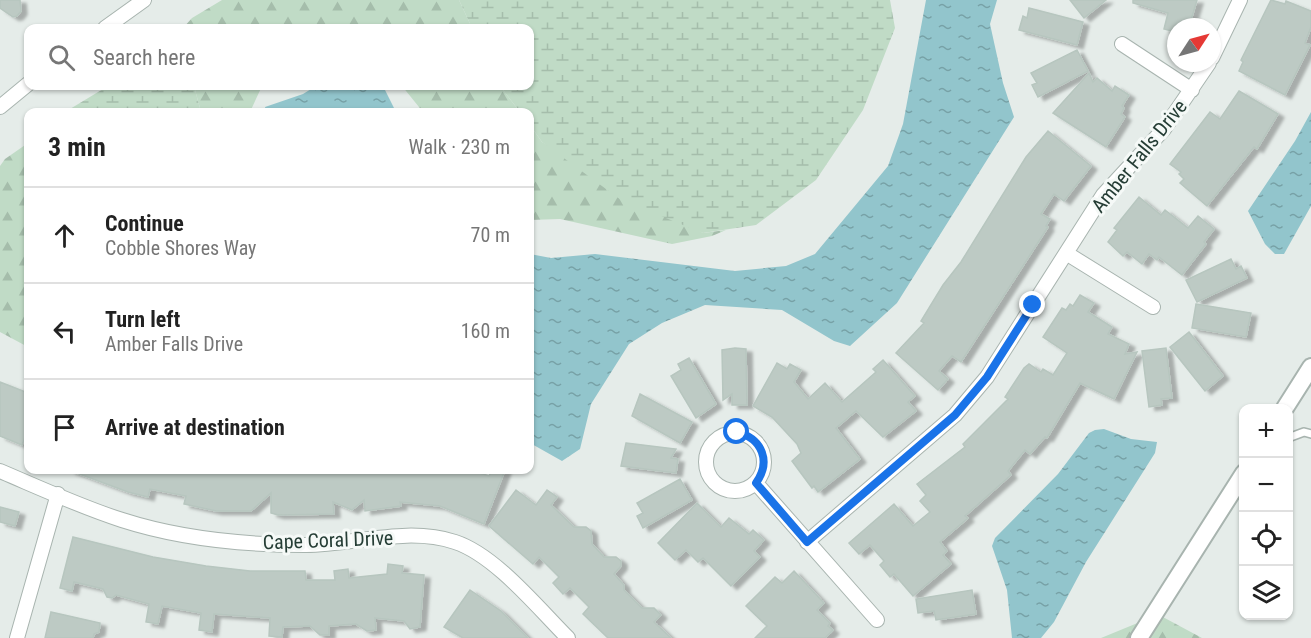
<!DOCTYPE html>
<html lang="en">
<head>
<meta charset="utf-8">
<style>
	body { margin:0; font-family:"Roboto Condensed",sans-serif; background:#f6f6f6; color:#222 }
	.controls { position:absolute; right:18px; bottom:18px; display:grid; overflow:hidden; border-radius:12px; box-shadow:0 2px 4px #0004 }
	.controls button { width:54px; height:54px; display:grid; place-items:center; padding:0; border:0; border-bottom:2px solid #e0e0e0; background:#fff; color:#222; font:30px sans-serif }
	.compass { position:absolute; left:1167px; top:18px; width:54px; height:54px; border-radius:50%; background:#fff; box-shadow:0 2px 4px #0004; rotate:54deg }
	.stop { position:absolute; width:18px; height:18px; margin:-14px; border:4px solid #1a73e8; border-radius:50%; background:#fff }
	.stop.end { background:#1a73e8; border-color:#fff; box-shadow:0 2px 6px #0008 }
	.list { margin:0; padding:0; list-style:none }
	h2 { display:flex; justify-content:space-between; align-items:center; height:78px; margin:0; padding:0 24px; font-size:26px }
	h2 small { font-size:20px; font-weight:400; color:#767676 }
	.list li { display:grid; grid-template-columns:39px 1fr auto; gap:18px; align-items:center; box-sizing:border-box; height:96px; padding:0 24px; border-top:2px solid #e0e0e0 }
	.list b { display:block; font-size:22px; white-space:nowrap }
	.list p { margin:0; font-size:20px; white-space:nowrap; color:#767676 }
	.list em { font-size:20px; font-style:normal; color:#767676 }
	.icon { flex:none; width:33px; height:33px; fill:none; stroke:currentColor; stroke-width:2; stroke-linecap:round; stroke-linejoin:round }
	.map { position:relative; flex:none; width:1311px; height:638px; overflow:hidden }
	.search { position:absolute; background:#fff; box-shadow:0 2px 4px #0004; left:24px; top:24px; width:510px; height:66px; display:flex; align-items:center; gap:15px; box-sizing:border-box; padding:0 21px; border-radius:12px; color:#767676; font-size:22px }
	.panel { position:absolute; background:#fff; box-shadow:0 2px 4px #0004; left:24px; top:108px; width:510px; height:366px; border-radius:12px }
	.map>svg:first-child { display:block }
	.forest { fill:url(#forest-firs) }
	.wetland { fill:url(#wetland-marsh) }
	.water { fill:url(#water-ripples) }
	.building { fill:#bdcac4; stroke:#b7c6bf; stroke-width:1.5; filter:url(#shadow) }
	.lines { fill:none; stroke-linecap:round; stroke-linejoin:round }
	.service-casing { stroke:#a8b4af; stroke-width:10 }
	.minor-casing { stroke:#a8b4af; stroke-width:16 }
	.tertiary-casing { stroke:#a8b4af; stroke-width:20 }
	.service { stroke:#fff; stroke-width:7 }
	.minor { stroke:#fff; stroke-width:14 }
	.tertiary { stroke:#fff; stroke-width:16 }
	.route { stroke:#1a73e8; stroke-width:8 }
	.labels { text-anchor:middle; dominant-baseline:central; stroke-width:6; stroke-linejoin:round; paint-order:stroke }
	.street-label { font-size:20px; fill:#253d35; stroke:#f5f9f7 }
</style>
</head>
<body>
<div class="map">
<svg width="1311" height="638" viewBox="0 0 1311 638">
	<defs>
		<pattern id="forest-firs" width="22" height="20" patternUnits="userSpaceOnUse" patternTransform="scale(1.5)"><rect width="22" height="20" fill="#c0dbc6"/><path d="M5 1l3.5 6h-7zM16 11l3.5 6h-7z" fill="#a5bdab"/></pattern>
		<pattern id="wetland-marsh" width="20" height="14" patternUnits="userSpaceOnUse" patternTransform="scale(1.5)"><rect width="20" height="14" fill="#c0dbc6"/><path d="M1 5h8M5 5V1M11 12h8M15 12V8" fill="none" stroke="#a5bdab"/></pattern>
		<pattern id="water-ripples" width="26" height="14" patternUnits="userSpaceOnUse" patternTransform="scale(1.5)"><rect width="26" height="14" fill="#92c5cc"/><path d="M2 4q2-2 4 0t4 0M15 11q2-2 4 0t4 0" fill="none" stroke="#77a1a6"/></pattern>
		<filter id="shadow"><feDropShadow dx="6" dy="3.5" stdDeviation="1.5" flood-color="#0004"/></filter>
	</defs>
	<rect width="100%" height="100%" fill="#e5ece9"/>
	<path class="forest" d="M 222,0 L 459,0 L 472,28 L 183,28 L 192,18 Z
		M 194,86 L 262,86 L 250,112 L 201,112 Z
		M 402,86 L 500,86 L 520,112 L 423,112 Z
		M 530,125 L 542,142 L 703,233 L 726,230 L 712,236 L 672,244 L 560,219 L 530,220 Z
		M 28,143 L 28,347 L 0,332 L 0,166 L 5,159 Z
		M 1161,616 L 1202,638 L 1147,638 Z
		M 1140,622 L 1130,638 L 1101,638 Z"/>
	<path class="wetland" d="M 459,0 L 890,0 L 895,28 L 863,110 L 816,180 L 756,225 L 703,233 L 621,200 L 542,142 L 530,125 L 530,112 L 520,112 L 500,86 L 530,86 L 530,28 L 472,28 Z
		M 108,86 L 194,86 L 201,112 L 65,112 Z"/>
	<path class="water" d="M 926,0 L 997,0 L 990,24 L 1003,83 L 1014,117 L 897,303 L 850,346 L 834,341 L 782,310 L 705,305 L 662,323 L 629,344 L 591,404 L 580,449 L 562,461 L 530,443 L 530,254 L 551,258 L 595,254 L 735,271 L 786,266 L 815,254 L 888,166 L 903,124 Z
		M 316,86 L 383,86 L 396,112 L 266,112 L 265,107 L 303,94 Z
		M 1311,112 L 1311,206 L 1284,254 L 1275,254 L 1265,244 L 1248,211 L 1295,141 Z
		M 1104,429 L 1131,439 L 1157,442 L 1155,453 L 1086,562 L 1054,622 L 1041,638 L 1012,638 L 1007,590 L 992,546 L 995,538 L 1058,474 L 1089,433 L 1095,430 Z"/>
	<path class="building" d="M 0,0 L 20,0 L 21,11 L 17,16 L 13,17 L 0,8 Z
		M 1070,0 L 1106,0 L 1084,18 Z
		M 1133,0 L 1197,0 L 1191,20 L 1188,19 L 1186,27 L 1176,27 L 1176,32 L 1164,29 L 1168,13 L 1133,3 Z
		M 1271,0 L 1285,4 L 1286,1 L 1311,11 L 1311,27 L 1305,43 L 1310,45 L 1285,95 L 1239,71 L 1243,62 L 1241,60 Z
		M 1029,8 L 1083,22 L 1077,45 L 1019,30 L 1023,16 L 1027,18 Z
		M 1077,50 L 1088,71 L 1038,97 L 1032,85 L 1037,83 L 1031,73 Z
		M 1089,73 L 1093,82 L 1097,78 L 1112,91 L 1115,86 L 1129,95 L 1122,106 L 1124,108 L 1121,114 L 1125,117 L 1106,147 L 1053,113 Z
		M 1239,91 L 1278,114 L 1257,149 L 1254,147 L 1207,206 L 1180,183 L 1184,179 L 1179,174 L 1181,172 L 1170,164 L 1210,112 L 1220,119 Z
		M 1048,131 L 1091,166 L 1064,201 L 1054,194 L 1041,214 L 1050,219 L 1046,226 L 1048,227 L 961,362 L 952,356 L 939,371 L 948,379 L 938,390 L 896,353 L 924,323 L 921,321 L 943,285 L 961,262 L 1026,157 Z
		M 1139,197 L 1161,215 L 1165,210 L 1188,228 L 1198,216 L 1214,229 L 1204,242 L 1206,244 L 1182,275 L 1159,257 L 1157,260 L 1149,254 L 1142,264 L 1127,252 L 1123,256 L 1108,242 L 1117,230 L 1114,228 Z
		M 1231,259 L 1236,269 L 1241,266 L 1247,278 L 1197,302 L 1186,280 Z
		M 1080,295 L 1094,303 L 1088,312 L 1112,327 L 1108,334 L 1129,344 L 1125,354 L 1137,352 L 1114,399 L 1080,383 L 1047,438 L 1045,437 L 1030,454 L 1025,450 L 1008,471 L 1011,475 L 965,516 L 968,518 L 940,542 L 947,551 L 943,555 L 951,564 L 913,596 L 894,574 L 890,577 L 880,565 L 884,561 L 870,545 L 859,554 L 849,543 L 894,504 L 913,526 L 930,512 L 920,501 L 926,495 L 917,484 L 965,447 L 963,444 L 1008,399 L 1005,397 L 1024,368 L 1029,364 L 1041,372 L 1043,369 L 1053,375 L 1067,353 L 1043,337 L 1062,308 L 1066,310 L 1070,304 L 1073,306 Z
		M 1196,304 L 1251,313 L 1246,337 L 1192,328 Z
		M 1189,332 L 1223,376 L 1205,391 L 1170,347 Z
		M 735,348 L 746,349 L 747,405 L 732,405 L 732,394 L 723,400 L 722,350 Z
		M 1166,348 L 1172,398 L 1161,399 L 1162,405 L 1149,407 L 1142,351 Z
		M 689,358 L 716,404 L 696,418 L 671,376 L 681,370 L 678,364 Z
		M 883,360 L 915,396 L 908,402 L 916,411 L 883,437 L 856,411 L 836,428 L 860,459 L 818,492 L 814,486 L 812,488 L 792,461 L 801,453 L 797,444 L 772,417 L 753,406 L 777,363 L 787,369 L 790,364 L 801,370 L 794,382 L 808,399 L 825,383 L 842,402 L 876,372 L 873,369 Z
		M 0,382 L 28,393 L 28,429 L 22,445 L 0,436 Z
		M 640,394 L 692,422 L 680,443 L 632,416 Z
		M 626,443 L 676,449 L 671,458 L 678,459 L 676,473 L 621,466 Z
		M 69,470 L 471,470 L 489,476 L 492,470 L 505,470 L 484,524 L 440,506 L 400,502 L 401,506 L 365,511 L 364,500 L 352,510 L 333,502 L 334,514 L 278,515 L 271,513 L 271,493 L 251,511 L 216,511 L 184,504 L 186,496 L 150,489 L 148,497 L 128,492 Z
		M 680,479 L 692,500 L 643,528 L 637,516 L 643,513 L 637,503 Z
		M 516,490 L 536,505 L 547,490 L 557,497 L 551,505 L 574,527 L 586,527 L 591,531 L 592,544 L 604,557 L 616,557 L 621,561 L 621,566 L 614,574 L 624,585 L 624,590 L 642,608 L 654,608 L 661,615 L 654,622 L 671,638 L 608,638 L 583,614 L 589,607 L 570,588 L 563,594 L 553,583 L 559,577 L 539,557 L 533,564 L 489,526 Z
		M 697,503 L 721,527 L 729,518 L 749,534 L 753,530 L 764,540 L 754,551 L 760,557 L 731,586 L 703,558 L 698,562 L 686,550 L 675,560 L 658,543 Z
		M 0,507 L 19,512 L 15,526 L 0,522 Z
		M 73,537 L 153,557 L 206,566 L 250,571 L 305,571 L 306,580 L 335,580 L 334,571 L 348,569 L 349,578 L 387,574 L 388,564 L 403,566 L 402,573 L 424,575 L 420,627 L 410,629 L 404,621 L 375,618 L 376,630 L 367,631 L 356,624 L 329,626 L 329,635 L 320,635 L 310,626 L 283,627 L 282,637 L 269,636 L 270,618 L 214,614 L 212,632 L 199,630 L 201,613 L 162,606 L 158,624 L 146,622 L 149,604 L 116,595 L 112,598 L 107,597 L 103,589 L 74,582 L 72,591 L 60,588 Z
		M 794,571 L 824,603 L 817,610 L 830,623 L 828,626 L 833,630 L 825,638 L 755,638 L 767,626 L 746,606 L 775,577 L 782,583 Z
		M 470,590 L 501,611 L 528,638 L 463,638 L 444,627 Z
		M 972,590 L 976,614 L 936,620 L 934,611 L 918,613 L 916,599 Z
		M 51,612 L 100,623 L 99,632 L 94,634 L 93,638 L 45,638 Z"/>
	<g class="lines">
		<defs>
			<path id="service" d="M 1288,438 L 1304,432 L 1311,434"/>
			<path id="minor" d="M 105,28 L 144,0
				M 1122,44 L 1192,90
				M 1212,58 L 1240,0
				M 0,107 L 28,84
				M 1066,253 L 1153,307
				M706 462a29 29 0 1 1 58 0a29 29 0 1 1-58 0Z
				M 0,471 C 40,488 81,507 122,520 C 181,539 245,545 306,545 C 354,545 407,526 455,542 C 495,555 538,608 568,638
				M 756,483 L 877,620
				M 807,542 L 955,415 L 987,377 L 1103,195 L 1164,129 L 1209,63
				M 17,638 L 58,494"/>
			<path id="tertiary" d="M 1285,408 L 1311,367
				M 1139,638 L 1244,473"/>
		</defs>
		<use href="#service" class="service-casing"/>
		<use href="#minor" class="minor-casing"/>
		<use href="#tertiary" class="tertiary-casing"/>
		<use href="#service" class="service"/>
		<use href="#minor" class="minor"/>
		<use href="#tertiary" class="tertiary"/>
	</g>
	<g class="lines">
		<path class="route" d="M 737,432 C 763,439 771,462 756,483 L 807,542 L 955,415 L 987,377 L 1033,305"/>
	</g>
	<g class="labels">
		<g class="street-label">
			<text transform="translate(1139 156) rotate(-51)">Amber Falls Drive</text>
			<text transform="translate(328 540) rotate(-2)">Cape Coral Drive</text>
		</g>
	</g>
</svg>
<div class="controls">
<button>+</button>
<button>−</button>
<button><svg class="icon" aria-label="locate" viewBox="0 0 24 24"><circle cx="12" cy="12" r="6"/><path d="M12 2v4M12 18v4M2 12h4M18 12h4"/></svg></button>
<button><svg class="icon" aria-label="layers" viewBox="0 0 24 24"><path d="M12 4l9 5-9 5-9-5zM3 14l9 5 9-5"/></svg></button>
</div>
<svg class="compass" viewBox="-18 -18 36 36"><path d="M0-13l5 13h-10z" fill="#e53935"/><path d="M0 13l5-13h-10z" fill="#767676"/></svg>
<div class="stop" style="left:737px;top:432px"></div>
<div class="stop end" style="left:1033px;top:305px"></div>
<div class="search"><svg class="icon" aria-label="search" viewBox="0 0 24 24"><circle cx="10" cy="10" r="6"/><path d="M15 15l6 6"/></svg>Search here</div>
<section class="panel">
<h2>3 min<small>Walk · 230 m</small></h2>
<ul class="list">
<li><svg class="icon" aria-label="ahead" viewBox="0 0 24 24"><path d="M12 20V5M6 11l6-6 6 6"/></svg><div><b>Continue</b><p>Cobble Shores Way</p></div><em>70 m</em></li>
<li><svg class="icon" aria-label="left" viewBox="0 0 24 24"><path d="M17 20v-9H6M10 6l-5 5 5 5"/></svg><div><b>Turn left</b><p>Amber Falls Drive</p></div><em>160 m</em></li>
<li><svg class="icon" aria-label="arrive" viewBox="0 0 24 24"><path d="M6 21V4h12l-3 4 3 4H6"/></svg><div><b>Arrive at destination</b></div></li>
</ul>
</section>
</div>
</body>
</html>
